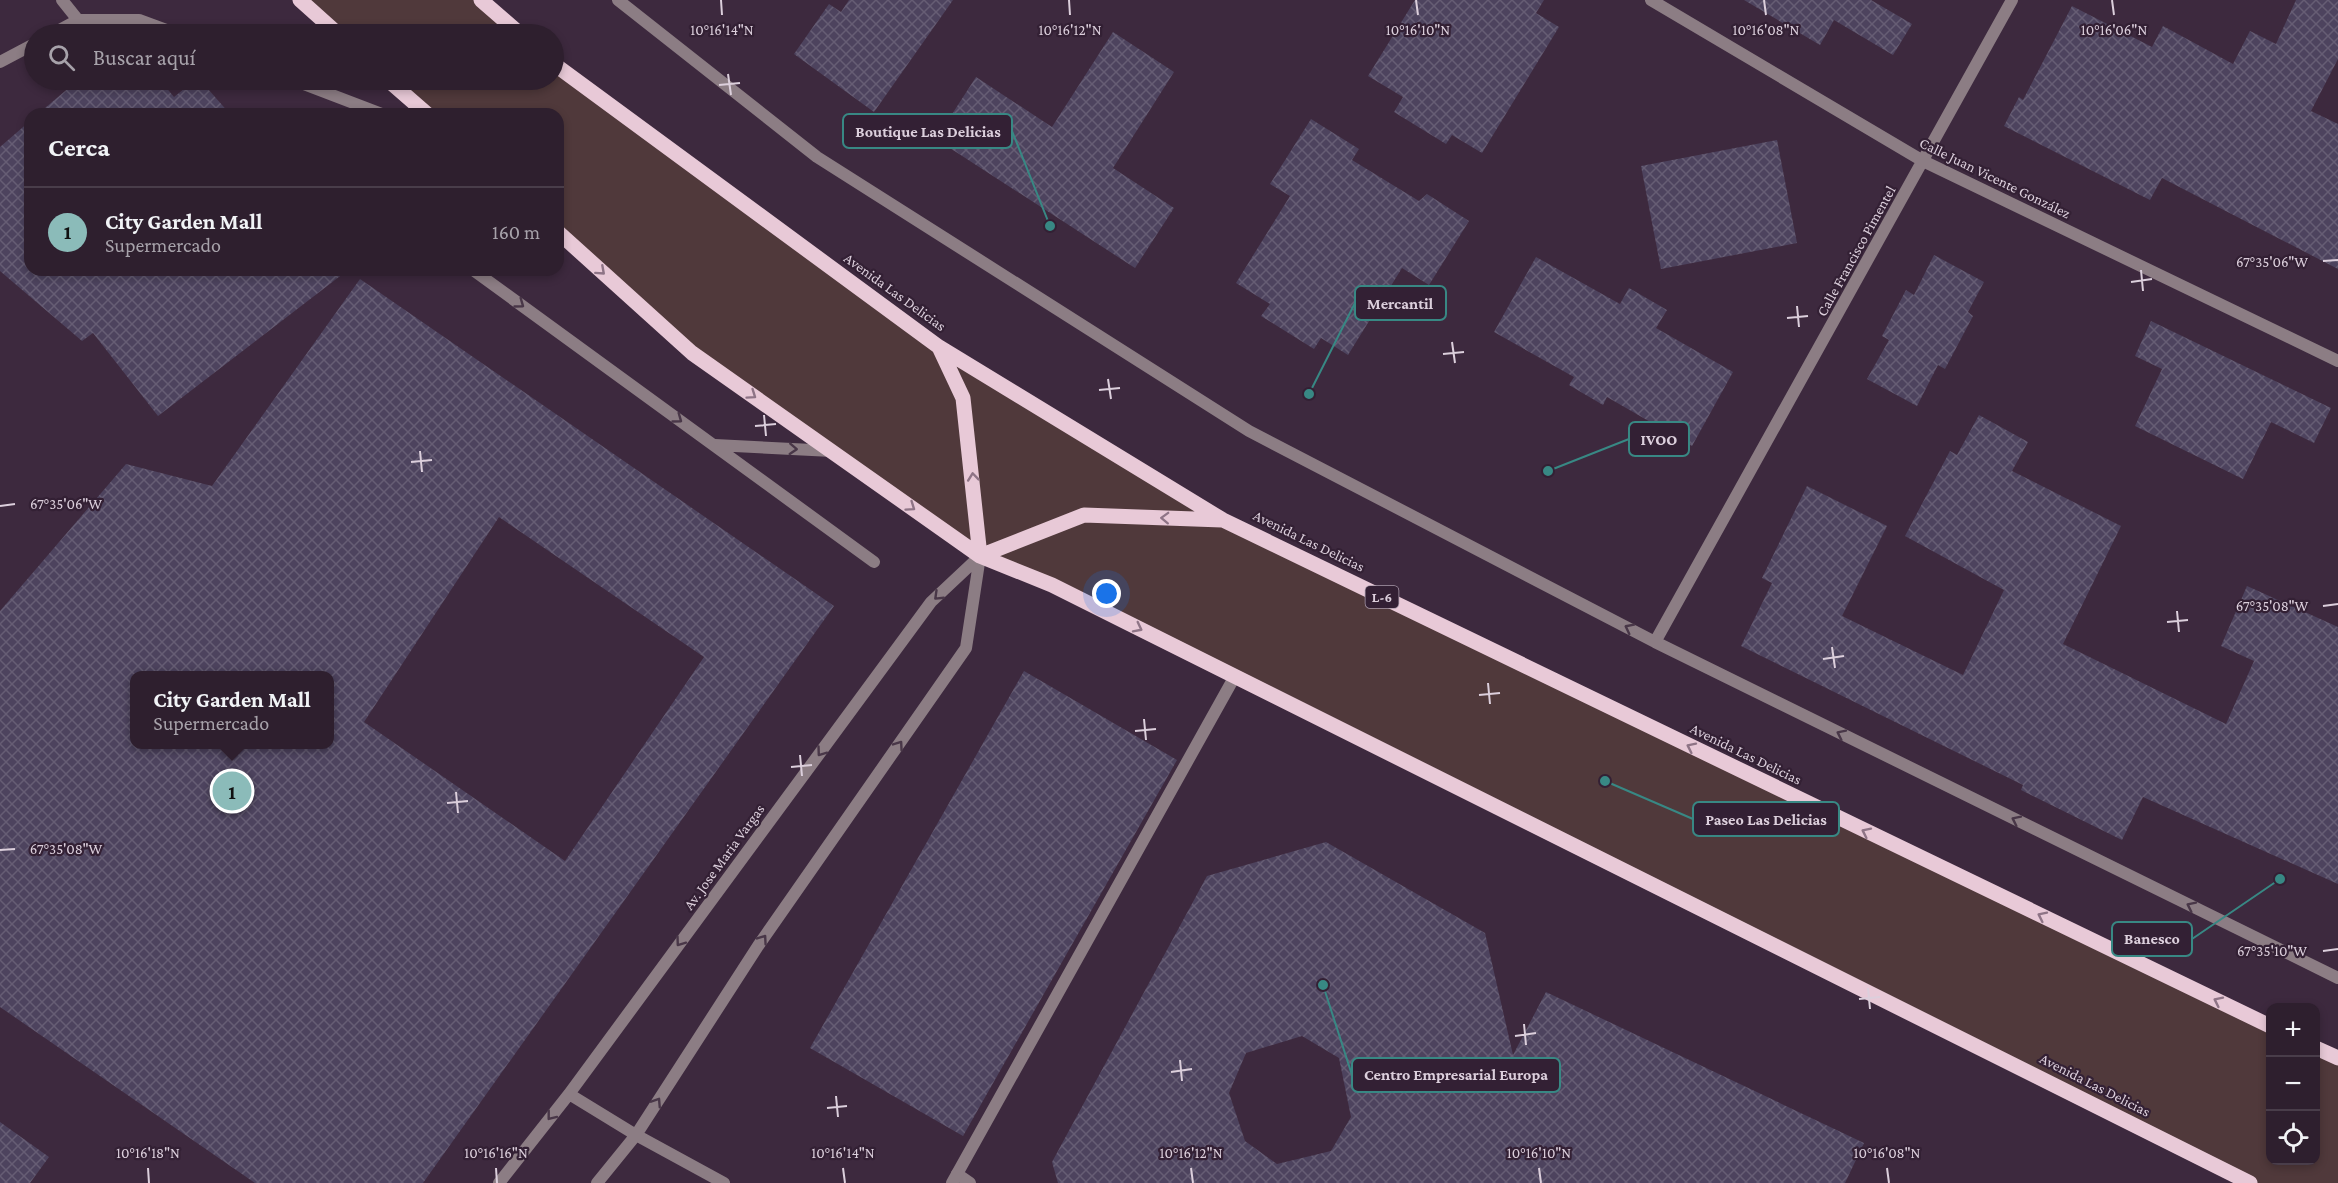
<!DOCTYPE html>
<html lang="es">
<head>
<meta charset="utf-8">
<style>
	body { margin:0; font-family:"Crimson Pro",serif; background:#362736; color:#f1f3f6 }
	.controls { position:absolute; right:18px; bottom:18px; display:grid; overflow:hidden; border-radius:12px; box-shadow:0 3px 9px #0003 }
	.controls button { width:54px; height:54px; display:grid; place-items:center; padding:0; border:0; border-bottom:2px solid #493d4a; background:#2e1f2e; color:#f1f3f6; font:30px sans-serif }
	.you { position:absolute; left:1107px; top:594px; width:21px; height:21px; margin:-15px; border:4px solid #fff; border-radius:50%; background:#1a73e8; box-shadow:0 0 0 9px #1a73e833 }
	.badge { display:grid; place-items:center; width:39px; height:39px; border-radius:50%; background:#8bbbb9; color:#111; font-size:20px; font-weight:700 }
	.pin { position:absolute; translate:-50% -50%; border:3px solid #fff; box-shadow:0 2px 6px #0006 }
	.popup { position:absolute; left:130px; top:671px; width:204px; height:78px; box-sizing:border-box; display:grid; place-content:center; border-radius:12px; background:#2e1f2e; filter:drop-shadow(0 2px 4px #0005); font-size:20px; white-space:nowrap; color:#a7a2aa }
	.popup b { font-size:22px; color:#f1f3f6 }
	.popup::after { content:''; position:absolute; left:50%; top:100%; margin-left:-12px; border:12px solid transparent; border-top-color:#2e1f2e }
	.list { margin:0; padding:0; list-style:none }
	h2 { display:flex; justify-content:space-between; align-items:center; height:78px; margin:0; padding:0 24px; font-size:26px }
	h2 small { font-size:20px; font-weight:400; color:#a7a2aa }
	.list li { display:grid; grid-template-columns:39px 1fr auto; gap:18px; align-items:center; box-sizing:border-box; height:90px; padding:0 24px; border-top:2px solid #493d4a }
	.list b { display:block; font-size:22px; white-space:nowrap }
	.list p { margin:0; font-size:20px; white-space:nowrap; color:#a7a2aa }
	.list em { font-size:20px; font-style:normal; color:#a7a2aa }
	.icon { flex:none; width:33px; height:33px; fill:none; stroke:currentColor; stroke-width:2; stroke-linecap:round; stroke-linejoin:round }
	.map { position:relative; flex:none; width:2338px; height:1183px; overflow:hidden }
	.search { position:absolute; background:#2e1f2e; box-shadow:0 3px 9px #0003; left:24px; top:24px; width:540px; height:66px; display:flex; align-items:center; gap:15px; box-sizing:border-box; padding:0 21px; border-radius:33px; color:#a7a2aa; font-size:22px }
	.panel { position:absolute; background:#2e1f2e; box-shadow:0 3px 9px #0003; left:24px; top:108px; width:540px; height:168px; border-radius:18px }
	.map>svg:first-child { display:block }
	.green { fill:#50393b }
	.building { fill:url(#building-cross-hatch); fill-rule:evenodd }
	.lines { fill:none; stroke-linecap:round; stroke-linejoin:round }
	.service { stroke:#8c7d84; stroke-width:12 }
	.minor { stroke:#8c7d84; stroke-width:12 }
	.primary { stroke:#e8c9d7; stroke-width:15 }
	.oneway { stroke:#8e7486 }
	.oneway2 { stroke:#493748 }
	.ticks { fill:none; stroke:#dccfdc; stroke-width:2 }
	.labels { text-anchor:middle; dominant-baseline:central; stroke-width:4.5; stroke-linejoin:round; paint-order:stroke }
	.shield { fill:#332034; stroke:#a99aaa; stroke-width:1.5 }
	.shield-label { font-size:14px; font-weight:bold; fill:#dccfdc }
	.street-label { font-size:15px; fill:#dccfdc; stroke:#332034 }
	.ticks-label { font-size:15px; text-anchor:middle; fill:#dccfdc; stroke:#332034; stroke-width:4.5; stroke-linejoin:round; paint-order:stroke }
	.leader { fill:none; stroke:#388884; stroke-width:2 }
	.callout-dot { fill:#388884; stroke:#332034; stroke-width:2 }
	.callout { fill:#332034; stroke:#388884; stroke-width:2 }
	.callout-label { font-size:16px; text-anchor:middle; font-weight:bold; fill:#dccfdc }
</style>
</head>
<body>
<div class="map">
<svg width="2338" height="1183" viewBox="0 0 2338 1183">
	<defs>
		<pattern id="building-cross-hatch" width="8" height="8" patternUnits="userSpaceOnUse" patternTransform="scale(1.5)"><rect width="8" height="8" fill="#4d435e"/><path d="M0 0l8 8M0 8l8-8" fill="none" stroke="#665d74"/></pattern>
	</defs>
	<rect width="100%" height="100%" fill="#3d293e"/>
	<path class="green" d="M 300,0 L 481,0 L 520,34 L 338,34 Z
		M 554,64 L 939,347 L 1223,520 L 2270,1025 L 2270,1160 L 2316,1160 L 2316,1047 L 2338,1058 L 2338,1183 L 2250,1183 L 980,556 L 692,353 L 558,232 L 558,114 L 427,114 L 388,80 L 554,80 Z"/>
	<path class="building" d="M 849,0 L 953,0 L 874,112 L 794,54 L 829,4 L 841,12 Z
		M 1415,0 L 1544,0 L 1536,13 L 1559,27 L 1482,153 L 1452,135 L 1446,144 L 1394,112 L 1403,97 L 1368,76 Z
		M 1744,0 L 1871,0 L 1912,24 L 1893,55 L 1834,20 L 1820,45 Z
		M 2296,0 L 2338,0 L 2338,59 L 2311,111 L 2338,124 L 2338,269 L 2162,178 L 2150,200 L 2004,126 L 2019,97 L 2023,100 L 2072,6 L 2152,47 L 2163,26 L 2233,64 L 2250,31 L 2276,44 Z
		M 1113,32 L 1174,72 L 1113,168 L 1174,208 L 1135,268 L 936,139 L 976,77 L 1052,127 Z
		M 78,80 L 160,80 L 174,97 L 195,80 L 200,80 L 230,114 L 38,114 Z
		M 1311,119 L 1359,149 L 1352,160 L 1419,201 L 1427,194 L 1469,221 L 1429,285 L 1402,268 L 1348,355 L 1321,338 L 1314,349 L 1261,316 L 1270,304 L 1236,283 L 1290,196 L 1270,184 Z
		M 30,121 L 30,270 L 348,270 L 158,416 L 93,333 L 82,341 L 0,271 L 0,147 Z
		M 1777,140 L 1797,243 L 1661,269 L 1641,166 Z
		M 1934,255 L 1984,282 L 1968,312 L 1973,316 L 1945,369 L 1938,365 L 1917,406 L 1867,379 L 1889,340 L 1882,336 L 1906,290 L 1914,295 Z
		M 1536,257 L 1620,304 L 1629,288 L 1667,310 L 1656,328 L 1733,372 L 1692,446 L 1607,397 L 1603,405 L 1569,385 L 1574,377 L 1494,332 Z
		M 360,279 L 834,606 L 423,1183 L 255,1183 L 0,1007 L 0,611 L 126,464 L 212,486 ZM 499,517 L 704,657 L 565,861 L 364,722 ZM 135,675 L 330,675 L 330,744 L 135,744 Z
		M 2151,321 L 2331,408 L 2314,443 L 2271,422 L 2243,479 L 2135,426 L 2162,369 L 2135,356 Z
		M 1979,415 L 2028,442 L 2012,471 L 2121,526 L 2063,644 L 2226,724 L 2254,661 L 2221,646 L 2247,586 L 2338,627 L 2338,884 L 2143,797 L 2122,840 L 2021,790 L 2023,785 L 1741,646 L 1772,583 L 1762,578 L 1807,486 L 1887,526 L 1842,616 L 1963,675 L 2004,590 L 1905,536 L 1950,451 L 1957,455 Z
		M 1024,671 L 1177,760 L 963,1136 L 810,1048 Z
		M 1326,842 L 1485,933 L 1513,1055 L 1546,992 L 1864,1143 L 1845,1183 L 1058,1183 L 1052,1162 L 1207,876 ZM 1302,1036 L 1339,1058 L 1351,1117 L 1331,1151 L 1277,1164 L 1245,1141 L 1229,1093 L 1246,1053 Z
		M 0,1122 L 49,1157 L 30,1183 L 0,1183 Z"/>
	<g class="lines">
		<path class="service" d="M 62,0 L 78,20
			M 52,34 L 78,20 L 139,20 L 177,34
			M 0,62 L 34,44
			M 293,80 L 382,114
			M 473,270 L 874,562
			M 715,445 L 832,451
			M 957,1174 L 970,1183"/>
		<path class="minor" d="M 618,0 L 817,157 L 1249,431 L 1655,642 L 2338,978
			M 1651,0 L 1923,161 L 2338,361
			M 1655,642 L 2012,0
			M 569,1094 L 636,1135 L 724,1183
			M 499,1183 L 569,1094 L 931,602 L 980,556
			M 597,1183 L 636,1135 L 758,946 L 966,648 L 980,556
			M 952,1183 L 1235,676"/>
		<path class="primary" d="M 300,0 L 338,34
			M 481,0 L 520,34
			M 554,64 L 939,347 L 1223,520 L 2270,1026
			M 388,80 L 427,114
			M 558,232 L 692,353 L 980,556 L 1052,585 L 1130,624 L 2250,1183
			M 939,347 L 963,398 L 980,556 L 1084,515 L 1222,520
			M 2316,1048 L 2338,1058"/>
	</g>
	<defs><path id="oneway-chevron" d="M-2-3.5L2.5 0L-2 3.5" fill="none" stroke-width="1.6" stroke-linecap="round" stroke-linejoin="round" transform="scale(1.5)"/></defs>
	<g class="oneway">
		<use href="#oneway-chevron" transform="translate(601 271) rotate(42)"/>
		<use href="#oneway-chevron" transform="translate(752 395) rotate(35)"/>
		<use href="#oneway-chevron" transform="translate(973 477) rotate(-96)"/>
		<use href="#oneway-chevron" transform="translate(911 507) rotate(35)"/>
		<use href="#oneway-chevron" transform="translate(1165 518) rotate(-178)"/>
		<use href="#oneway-chevron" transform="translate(1138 628) rotate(27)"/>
		<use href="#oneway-chevron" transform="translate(1691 747) rotate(-154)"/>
		<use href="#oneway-chevron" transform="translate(1866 832) rotate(-154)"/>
		<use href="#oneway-chevron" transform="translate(2042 916) rotate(-154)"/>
		<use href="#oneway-chevron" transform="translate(2218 1001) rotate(-154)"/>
	</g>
	<g class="oneway2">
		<use href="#oneway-chevron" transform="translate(520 304) rotate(36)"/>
		<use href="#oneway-chevron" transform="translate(678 419) rotate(36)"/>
		<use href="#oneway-chevron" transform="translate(793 449) rotate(3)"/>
		<use href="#oneway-chevron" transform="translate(938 596) rotate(136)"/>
		<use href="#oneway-chevron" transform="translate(1629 628) rotate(-153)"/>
		<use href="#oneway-chevron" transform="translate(1841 734) rotate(-154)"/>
		<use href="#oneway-chevron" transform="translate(899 745) rotate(-55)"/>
		<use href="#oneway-chevron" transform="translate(821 752) rotate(126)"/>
		<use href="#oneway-chevron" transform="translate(2016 820) rotate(-154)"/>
		<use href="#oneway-chevron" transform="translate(2191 906) rotate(-154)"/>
		<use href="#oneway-chevron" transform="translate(763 939) rotate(-55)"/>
		<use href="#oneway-chevron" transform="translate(680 942) rotate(126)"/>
		<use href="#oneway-chevron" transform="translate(657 1102) rotate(-57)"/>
		<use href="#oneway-chevron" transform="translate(551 1116) rotate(128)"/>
	</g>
	<path class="ticks" d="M 721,0 L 722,15M 1069,0 L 1070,15M 1416,0 L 1418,15M 1764,0 L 1766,15M 2112,0 L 2114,15M 728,74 L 731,95M 719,85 L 740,83M 2323,261 L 2338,260M 2141,270 L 2143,291M 2131,282 L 2152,279M 1797,306 L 1799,327M 1787,318 L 1808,316M 1452,342 L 1455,363M 1443,354 L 1464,352M 1108,379 L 1111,399M 1099,390 L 1120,388M 764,415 L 766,436M 755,426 L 776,424M 420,451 L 422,472M 411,462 L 432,460M 0,506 L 15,504M 2323,606 L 2338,604M 2177,611 L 2179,632M 2167,622 L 2188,620M 1832,647 L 1835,668M 1823,659 L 1844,656M 1488,683 L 1490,704M 1479,695 L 1500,693M 1144,719 L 1146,740M 1135,731 L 1156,729M 800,755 L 802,776M 791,767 L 812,765M 456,792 L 458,813M 447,803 L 468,801M 0,850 L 15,849M 2323,951 L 2338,949M 1868,988 L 1870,1009M 1859,999 L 1880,997M 1524,1024 L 1526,1045M 1515,1036 L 1536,1033M 1180,1060 L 1182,1081M 1171,1072 L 1192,1069M 836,1096 L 838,1117M 827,1108 L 847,1106M 148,1168 L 149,1183M 496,1168 L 497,1183M 843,1168 L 845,1183M 1191,1168 L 1193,1183M 1539,1168 L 1541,1183M 1887,1168 L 1889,1183"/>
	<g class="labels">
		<rect class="shield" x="1365.5" y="586" width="33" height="22" rx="4.5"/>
		<g class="shield-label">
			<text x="1382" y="597">L-6</text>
		</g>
		<g class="street-label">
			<text transform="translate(1995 178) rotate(26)">Calle Juan Vicente González</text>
			<text transform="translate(1856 251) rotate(-61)">Calle Francisco Pimentel</text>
			<text transform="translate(895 292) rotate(36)">Avenida Las Delicias</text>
			<text transform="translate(1309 541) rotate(26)">Avenida Las Delicias</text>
			<text transform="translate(1746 754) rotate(26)">Avenida Las Delicias</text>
			<text transform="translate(724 857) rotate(-54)">Av. Jose Maria Vargas</text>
			<text transform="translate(2095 1085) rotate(27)">Avenida Las Delicias</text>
		</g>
	</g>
	<g class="ticks-label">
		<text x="722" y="35">10°16'14"N</text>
		<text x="1070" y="35">10°16'12"N</text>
		<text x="1418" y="35">10°16'10"N</text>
		<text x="1766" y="35">10°16'08"N</text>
		<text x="2114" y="35">10°16'06"N</text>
		<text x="2272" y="267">67°35'06"W</text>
		<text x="66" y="509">67°35'06"W</text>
		<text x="2272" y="611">67°35'08"W</text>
		<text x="66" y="854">67°35'08"W</text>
		<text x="2272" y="956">67°35'10"W</text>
		<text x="148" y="1158">10°16'18"N</text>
		<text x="496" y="1158">10°16'16"N</text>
		<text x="843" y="1158">10°16'14"N</text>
		<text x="1191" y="1158">10°16'12"N</text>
		<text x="1539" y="1158">10°16'10"N</text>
		<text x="1887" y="1158">10°16'08"N</text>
	</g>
	<path class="leader" d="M1050 226L1012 131M1309 394L1355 303M1548 471L1629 439M1605 781L1693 819M2280 879L2192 939M1323 985L1352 1075"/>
	<g class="callout-dot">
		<circle cx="1050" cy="226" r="6"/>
		<circle cx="1309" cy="394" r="6"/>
		<circle cx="1548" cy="471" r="6"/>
		<circle cx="1605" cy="781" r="6"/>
		<circle cx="2280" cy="879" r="6"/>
		<circle cx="1323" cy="985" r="6"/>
	</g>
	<g class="callout">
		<rect x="843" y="114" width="169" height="34" rx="6"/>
		<rect x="1355" y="286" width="91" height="34" rx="6"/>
		<rect x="1629" y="422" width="60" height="34" rx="6"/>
		<rect x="1693" y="802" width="146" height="34" rx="6"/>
		<rect x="2112" y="922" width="80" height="34" rx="6"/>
		<rect x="1352" y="1058" width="208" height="34" rx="6"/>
	</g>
	<g class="callout-label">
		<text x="928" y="137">Boutique Las Delicias</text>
		<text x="1400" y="309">Mercantil</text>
		<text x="1659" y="445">IVOO</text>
		<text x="1766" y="825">Paseo Las Delicias</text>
		<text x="2152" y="944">Banesco</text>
		<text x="1456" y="1080">Centro Empresarial Europa</text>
	</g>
</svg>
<div class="controls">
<button>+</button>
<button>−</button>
<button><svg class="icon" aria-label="locate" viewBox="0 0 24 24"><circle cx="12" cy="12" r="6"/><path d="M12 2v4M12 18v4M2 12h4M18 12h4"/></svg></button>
</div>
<div class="you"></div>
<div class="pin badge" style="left:232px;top:791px">1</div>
<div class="popup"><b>City Garden Mall</b>Supermercado</div>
<div class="search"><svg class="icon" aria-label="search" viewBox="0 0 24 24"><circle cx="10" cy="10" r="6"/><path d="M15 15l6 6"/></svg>Buscar aquí</div>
<section class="panel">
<h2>Cerca<small></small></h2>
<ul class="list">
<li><span class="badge">1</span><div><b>City Garden Mall</b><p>Supermercado</p></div><em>160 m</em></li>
</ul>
</section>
</div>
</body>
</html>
